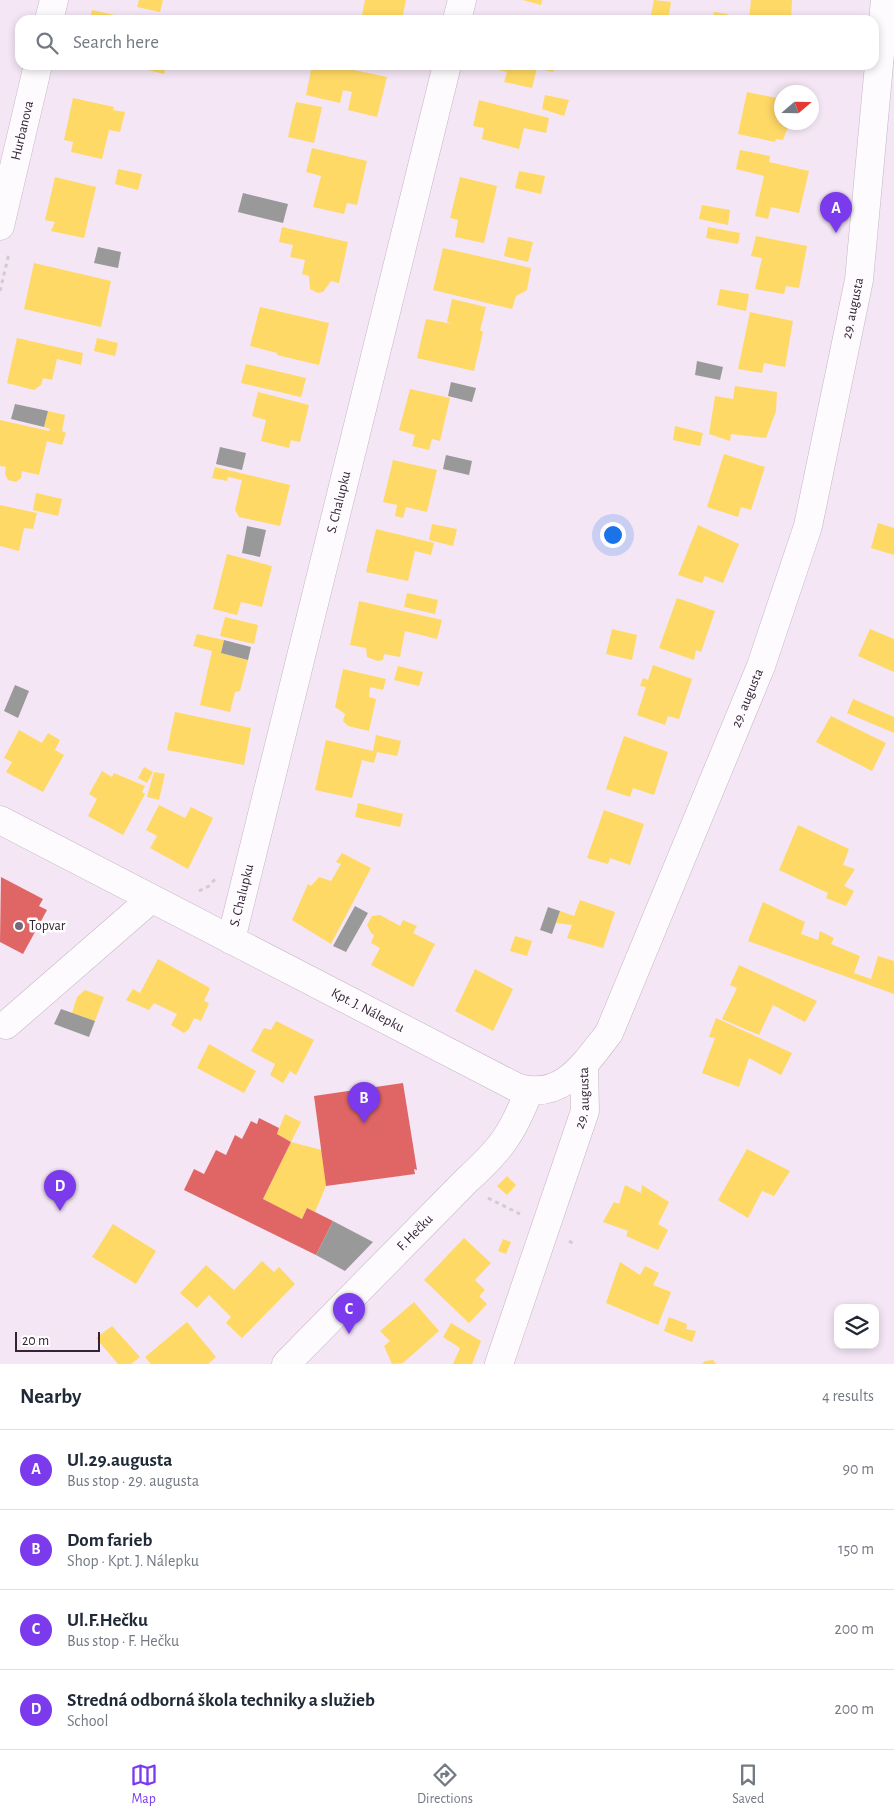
<!DOCTYPE html>
<html lang="en">
<head>
<meta charset="utf-8">
<style>
	body { margin:0; font-family:"Alegreya Sans",sans-serif; background:#f6f6f7; color:#1f2937 }
	.controls { position:absolute; right:15px; bottom:15px; display:grid; overflow:hidden; border-radius:10px; box-shadow:0 2px 8px #0003 }
	.controls button { width:45px; height:45px; display:grid; place-items:center; padding:0; border:0; border-bottom:1px solid #e0e1e3; background:#fff; color:#1f2937; font:25px sans-serif }
	.compass { position:absolute; left:774px; top:85px; width:45px; height:45px; border-radius:50%; background:#fff; box-shadow:0 2px 8px #0003; rotate:70deg }
	.scale { position:absolute; left:15px; bottom:12px; width:85px; box-sizing:border-box; padding-left:5px; border:2px solid #332334; border-top:0; font-size:14px; line-height:18px; white-space:nowrap; color:#332334; -webkit-text-stroke:4px #fff; paint-order:stroke }
	.you { position:absolute; left:612px; top:534px; width:18px; height:18px; margin:-12px; border:4px solid #fff; border-radius:50%; background:#1a73e8; box-shadow:0 0 0 8px #1a73e833 }
	.badge { display:grid; place-items:center; width:32px; height:32px; border-radius:50%; background:#7c3aed; color:#fff; font-size:16px; font-weight:700 }
	.pin { position:absolute; translate:-50% -41px; filter:drop-shadow(0 1px 2px #0008) }
	.pin::after { content:''; position:absolute; top:26px; width:18px; height:15px; background:inherit; clip-path:polygon(0 0,100% 0,50% 100%) }
	.list { margin:0; padding:0; list-style:none }
	h2 { display:flex; justify-content:space-between; align-items:center; height:65px; margin:0; padding:0 20px; font-size:21px }
	h2 small { font-size:16px; font-weight:400; color:#747a83 }
	.list li { display:grid; grid-template-columns:32px 1fr auto; gap:15px; align-items:center; box-sizing:border-box; height:80px; padding:0 20px; border-top:1px solid #e0e1e3 }
	.list b { display:block; font-size:19px; white-space:nowrap }
	.list p { margin:0; font-size:16px; white-space:nowrap; color:#747a83 }
	.list em { font-size:16px; font-style:normal; color:#747a83 }
	.icon { flex:none; width:28px; height:28px; fill:none; stroke:currentColor; stroke-width:2; stroke-linecap:round; stroke-linejoin:round }
	.map { position:relative; flex:none; width:894px; height:1364px; overflow:hidden }
	.search { position:absolute; background:#fff; box-shadow:0 2px 8px #0003; left:15px; right:15px; top:15px; height:55px; display:flex; align-items:center; gap:12px; box-sizing:border-box; padding:0 18px; border-radius:15px; color:#747a83; font-size:19px }
	.sheet { height:385px; background:#fff }
	nav { display:flex; justify-content:space-around; align-items:center; box-sizing:border-box; height:70px; border-top:1px solid #e0e1e3; background:#fff; font-size:14px; color:#747a83 }
	nav a { display:grid; justify-items:center; gap:2px }
	nav .on { color:#7c3aed }
	.map>svg:first-child { display:block }
	.homes { fill:#ffd966 }
	.shops { fill:#e06666 }
	.industry { fill:#999 }
	.lines { fill:none; stroke-linecap:round; stroke-linejoin:round }
	.minor-casing { stroke:#c4b6c5; stroke-width:29 }
	.path { stroke:#d2ccd2; stroke-width:3; stroke-dasharray:4 4; stroke-linecap:butt }
	.minor { stroke:#fdfbfe; stroke-width:28 }
	.poi-dot { fill:#776778; stroke:#fff; stroke-width:2 }
	.labels { text-anchor:middle; dominant-baseline:central; stroke-width:5; stroke-linejoin:round; paint-order:stroke }
	.street-label { font-size:14px; fill:#332334; stroke:#fff }
	.poi-label { font-size:14px; fill:#332334; stroke:#fff; text-anchor:start }
</style>
</head>
<body>
<div class="map">
<svg width="894" height="1364" viewBox="0 0 894 1364">
	<rect width="100%" height="100%" fill="#f4e6f5"/>
	<path class="homes" d="M 139,0 L 163,0 L 160,12 L 137,7 Z
		M 365,0 L 406,0 L 402,19 L 388,16 L 387,20 L 361,20 Z
		M 523,0 L 542,0 L 541,5 Z
		M 654,0 L 671,2 L 668,20 L 650,20 Z
		M 751,0 L 792,0 L 791,20 L 749,20 Z
		M 92,10 L 133,19 L 133,20 L 90,20 Z
		M 714,12 L 728,14 L 727,20 L 713,20 Z
		M 150,65 L 166,65 L 164,74 L 148,70 Z
		M 312,65 L 331,65 L 387,77 L 377,117 L 348,110 L 352,92 L 343,90 L 340,103 L 306,95 Z
		M 486,65 L 555,65 L 553,72 L 537,68 L 532,88 L 504,82 L 507,72 L 486,67 Z
		M 747,92 L 782,99 L 782,122 L 790,122 L 783,140 L 776,139 L 775,142 L 738,134 Z
		M 545,95 L 569,100 L 564,116 L 542,109 Z
		M 73,98 L 114,107 L 113,110 L 125,112 L 120,132 L 109,130 L 102,159 L 71,152 L 73,142 L 64,140 Z
		M 479,100 L 549,118 L 546,133 L 524,128 L 519,149 L 482,139 L 484,128 L 473,126 Z
		M 296,102 L 322,107 L 314,143 L 288,137 Z
		M 312,148 L 367,161 L 357,205 L 347,203 L 344,214 L 313,207 L 321,176 L 306,172 Z
		M 740,150 L 770,156 L 769,162 L 809,171 L 799,213 L 771,207 L 768,219 L 755,216 L 764,176 L 736,169 Z
		M 118,169 L 142,174 L 138,190 L 115,184 Z
		M 519,171 L 545,176 L 541,194 L 515,188 Z
		M 55,177 L 96,187 L 84,238 L 51,231 L 55,222 L 45,220 Z
		M 460,177 L 497,186 L 484,243 L 455,237 L 458,220 L 450,218 Z
		M 702,205 L 730,210 L 728,225 L 699,219 Z
		M 282,227 L 348,242 L 339,283 L 331,281 L 323,292 L 318,293 L 310,289 L 309,276 L 302,274 L 305,260 L 290,257 L 293,245 L 279,242 Z
		M 708,227 L 740,233 L 738,244 L 706,238 Z
		M 756,236 L 807,246 L 799,288 L 786,286 L 784,294 L 755,289 L 762,258 L 751,256 Z
		M 508,237 L 533,242 L 528,262 L 504,256 Z
		M 443,248 L 531,268 L 527,290 L 516,296 L 512,309 L 433,290 Z
		M 34,263 L 111,281 L 101,327 L 24,309 Z
		M 720,289 L 749,294 L 746,311 L 717,305 Z
		M 452,299 L 486,307 L 480,330 L 483,332 L 474,371 L 417,358 L 426,319 L 453,324 L 447,322 Z
		M 260,307 L 329,323 L 319,365 L 277,355 L 277,353 L 250,346 Z
		M 750,312 L 793,321 L 785,367 L 764,363 L 762,373 L 738,369 Z
		M 17,338 L 83,353 L 81,365 L 57,359 L 52,380 L 43,378 L 41,385 L 34,390 L 7,383 Z
		M 97,338 L 118,343 L 115,356 L 94,351 Z
		M 246,364 L 306,378 L 301,397 L 241,383 Z
		M 735,386 L 777,392 L 776,411 L 766,438 L 731,434 L 730,441 L 709,434 L 715,396 L 733,399 Z
		M 410,389 L 450,398 L 440,441 L 432,439 L 429,450 L 412,446 L 415,435 L 399,430 Z
		M 258,392 L 309,405 L 300,442 L 291,440 L 289,448 L 261,441 L 266,420 L 252,416 Z
		M 48,411 L 65,415 L 62,431 L 66,433 L 62,445 L 47,441 L 39,475 L 22,471 L 21,478 L 16,482 L 8,480 L 5,474 L 6,467 L 0,466 L 0,420 L 49,431 L 50,429 L 44,427 Z
		M 675,426 L 703,433 L 700,446 L 673,440 Z
		M 724,454 L 765,467 L 751,510 L 741,507 L 738,517 L 707,507 Z
		M 393,460 L 437,470 L 427,512 L 406,507 L 403,518 L 395,516 L 397,505 L 383,502 Z
		M 215,467 L 290,485 L 280,526 L 239,517 L 235,510 L 242,480 L 228,477 L 227,481 L 212,478 Z
		M 36,493 L 62,499 L 58,516 L 33,510 Z
		M 0,505 L 37,513 L 33,529 L 24,528 L 19,551 L 0,546 Z
		M 878,523 L 894,528 L 894,555 L 871,548 Z
		M 432,524 L 457,529 L 453,546 L 429,540 Z
		M 698,525 L 739,544 L 723,583 L 705,576 L 702,583 L 678,575 Z
		M 376,529 L 434,543 L 431,555 L 415,551 L 408,581 L 366,572 Z
		M 227,554 L 272,566 L 262,607 L 241,602 L 237,615 L 213,609 Z
		M 407,593 L 438,600 L 435,614 L 404,607 Z
		M 677,598 L 715,611 L 701,652 L 696,650 L 694,660 L 659,648 Z
		M 359,601 L 442,620 L 437,639 L 405,631 L 400,657 L 384,654 L 383,660 L 378,661 L 367,657 L 366,648 L 350,645 Z
		M 225,617 L 258,625 L 254,644 L 220,636 Z
		M 612,629 L 637,635 L 632,660 L 606,654 Z
		M 870,629 L 894,639 L 894,672 L 858,656 Z
		M 197,634 L 224,640 L 221,653 L 248,660 L 240,691 L 235,692 L 230,712 L 200,705 L 212,651 L 193,646 Z
		M 653,665 L 692,679 L 679,719 L 668,716 L 665,725 L 637,715 L 646,687 L 640,686 L 643,678 L 648,680 Z
		M 398,666 L 423,672 L 419,686 L 394,680 Z
		M 343,669 L 386,679 L 383,690 L 370,687 L 369,697 L 376,699 L 369,731 L 348,726 L 343,721 L 345,714 L 335,707 Z
		M 853,699 L 894,717 L 894,733 L 847,713 Z
		M 175,712 L 251,728 L 244,765 L 167,750 Z
		M 831,716 L 886,743 L 872,771 L 816,742 Z
		M 19,730 L 42,743 L 48,733 L 60,740 L 55,750 L 64,755 L 43,792 L 6,772 L 12,762 L 4,758 Z
		M 376,735 L 401,741 L 397,756 L 377,752 L 374,763 L 362,760 L 352,798 L 315,790 L 326,740 L 373,751 Z
		M 624,736 L 668,752 L 654,795 L 633,788 L 630,797 L 606,789 Z
		M 144,767 L 153,772 L 147,783 L 138,778 Z
		M 102,771 L 112,777 L 114,773 L 145,786 L 142,792 L 145,794 L 123,835 L 88,816 L 97,799 L 89,794 Z
		M 154,772 L 165,774 L 159,800 L 147,797 Z
		M 358,803 L 403,814 L 400,827 L 355,817 Z
		M 159,805 L 185,818 L 191,807 L 213,818 L 188,869 L 150,848 L 157,836 L 146,830 Z
		M 604,810 L 644,824 L 630,865 L 610,858 L 608,864 L 587,858 Z
		M 798,825 L 849,849 L 843,865 L 855,869 L 844,886 L 854,891 L 846,906 L 826,898 L 828,893 L 779,870 Z
		M 342,853 L 371,868 L 331,944 L 292,920 L 308,884 L 311,886 L 319,877 L 331,881 L 341,864 L 336,862 Z
		M 580,900 L 615,912 L 603,948 L 567,938 L 572,925 L 556,923 L 560,911 L 574,916 Z
		M 763,902 L 805,922 L 801,934 L 818,940 L 820,931 L 834,938 L 831,944 L 860,956 L 854,973 L 871,979 L 878,956 L 894,961 L 894,994 L 748,941 Z
		M 380,915 L 400,926 L 403,920 L 417,926 L 413,933 L 435,944 L 413,987 L 371,965 L 380,948 L 371,943 L 374,935 L 371,933 L 367,925 L 372,916 Z
		M 515,936 L 532,941 L 527,956 L 510,951 Z
		M 158,959 L 210,988 L 204,1001 L 209,1003 L 201,1021 L 194,1018 L 189,1029 L 184,1033 L 171,1025 L 177,1014 L 154,1003 L 149,1010 L 126,1000 L 133,989 L 140,993 Z
		M 739,965 L 817,1001 L 805,1022 L 773,1005 L 759,1035 L 722,1019 L 737,988 L 730,985 Z
		M 475,969 L 513,989 L 493,1031 L 455,1011 Z
		M 85,990 L 104,997 L 95,1021 L 72,1013 L 77,997 Z
		M 716,1018 L 792,1053 L 781,1075 L 749,1058 L 739,1087 L 702,1073 L 715,1038 L 709,1037 Z
		M 276,1021 L 314,1040 L 296,1075 L 290,1071 L 283,1083 L 270,1075 L 275,1064 L 251,1051 L 264,1028 L 271,1030 Z
		M 209,1044 L 256,1071 L 244,1093 L 197,1068 Z
		M 285,1114 L 301,1122 L 291,1142 L 277,1134 Z
		M 291,1142 L 322,1150 L 326,1186 L 315,1212 L 307,1208 L 302,1219 L 263,1199 Z
		M 747,1149 L 790,1171 L 774,1196 L 762,1191 L 748,1218 L 718,1200 Z
		M 507,1176 L 516,1185 L 507,1195 L 497,1186 Z
		M 625,1185 L 641,1193 L 642,1185 L 669,1202 L 658,1224 L 668,1230 L 658,1250 L 626,1236 L 628,1231 L 603,1222 L 614,1202 L 619,1204 Z
		M 113,1224 L 156,1251 L 136,1284 L 92,1257 Z
		M 464,1238 L 491,1263 L 475,1280 L 485,1290 L 479,1296 L 487,1304 L 469,1323 L 424,1280 Z
		M 503,1239 L 511,1242 L 506,1254 L 498,1251 Z
		M 262,1261 L 274,1272 L 279,1267 L 295,1284 L 242,1338 L 226,1323 L 231,1317 L 209,1295 L 197,1308 L 180,1293 L 206,1265 L 234,1290 Z
		M 620,1262 L 640,1275 L 645,1266 L 659,1273 L 653,1285 L 671,1292 L 658,1325 L 606,1303 Z
		M 414,1302 L 439,1331 L 403,1363 L 392,1364 L 384,1346 L 390,1341 L 380,1331 Z
		M 669,1317 L 687,1324 L 686,1329 L 696,1331 L 692,1342 L 664,1331 Z
		M 187,1322 L 216,1357 L 208,1364 L 151,1364 L 145,1357 Z
		M 451,1323 L 481,1341 L 472,1364 L 453,1364 L 460,1348 L 443,1337 Z
		M 112,1326 L 140,1357 L 131,1364 L 118,1364 L 96,1338 Z
		M 713,1360 L 716,1364 L 702,1364 L 705,1361 Z"/>
	<path class="shops" d="M 1,877 L 43,899 L 39,906 L 47,910 L 23,954 L 0,942 Z
		M 403,1083 L 417,1170 L 414,1169 L 415,1174 L 326,1186 L 314,1096 Z
		M 259,1118 L 279,1128 L 277,1134 L 291,1142 L 263,1199 L 302,1219 L 307,1208 L 333,1221 L 316,1255 L 184,1190 L 194,1169 L 204,1174 L 216,1150 L 226,1155 L 235,1135 L 242,1139 L 251,1121 L 257,1124 Z"/>
	<path class="industry" d="M 243,193 L 288,204 L 283,223 L 238,212 Z
		M 98,247 L 121,252 L 118,268 L 94,263 Z
		M 697,361 L 723,367 L 720,380 L 695,375 Z
		M 451,382 L 476,388 L 472,402 L 448,396 Z
		M 15,404 L 48,411 L 44,427 L 11,419 Z
		M 220,447 L 246,453 L 242,470 L 216,464 Z
		M 446,455 L 472,461 L 469,475 L 443,469 Z
		M 247,526 L 266,530 L 260,557 L 242,553 Z
		M 224,640 L 251,647 L 248,660 L 221,653 Z
		M 15,685 L 29,691 L 18,718 L 4,711 Z
		M 355,906 L 368,913 L 346,952 L 333,946 Z
		M 548,907 L 560,911 L 552,934 L 540,930 Z
		M 61,1009 L 95,1021 L 89,1037 L 54,1024 Z
		M 333,1221 L 373,1242 L 345,1271 L 316,1255 Z"/>
	<g class="lines">
		<defs>
			<g id="minor">
				<path d="M 49,20 L 54,0"/>
				<path d="M 457,20 L 462,0"/>
				<path id="s1" d="M 0,226 L 38,65"/>
				<path id="s2" d="M 0,820 L 516,1087 C 561,1102 584,1065 609,1033 L 761,666 L 808,526 L 859,280 L 885,0"/>
				<path id="s3" d="M 231,940 L 447,65"/>
				<path d="M 6,1025 L 151,899"/>
				<path id="s4" d="M 286,1364 L 466,1181 C 500,1150 512,1135 529,1091"/>
				<path id="s5" d="M 499,1364 L 585,1111 L 584,1065"/>
			</g>
		</defs>
		<use href="#minor" class="minor-casing"/>
		<path class="path" d="M 0,291 L 9,253
			M 199,891 L 209,886 L 216,878
			M 488,1198 L 520,1214
			M 569,1241 L 576,1245"/>
		<use href="#minor" class="minor"/>
	</g>
	<circle class="poi-dot" cx="19" cy="926" r="5"/>
	<g class="labels">
		<g class="street-label">
			<text stroke="none"><textPath href="#s1" startOffset="98">Hurbanova</textPath></text>
			<text stroke="none"><textPath href="#s2" startOffset="1465">29. augusta</textPath></text>
			<text stroke="none"><textPath href="#s3" startOffset="451">S. Chalupku</textPath></text>
			<text stroke="none"><textPath href="#s2" startOffset="1060">29. augusta</textPath></text>
			<text stroke="none"><textPath href="#s3" startOffset="46">S. Chalupku</textPath></text>
			<text stroke="none"><textPath href="#s2" startOffset="414">Kpt. J. Nálepku</textPath></text>
			<text stroke="none"><textPath href="#s5" startOffset="280">29. augusta</textPath></text>
			<text stroke="none"><textPath href="#s4" startOffset="184">F. Hečku</textPath></text>
		</g>
		<g class="poi-label">
			<text x="29" y="926">Topvar</text>
		</g>
	</g>
</svg>
<div class="controls">
<button><svg class="icon" aria-label="layers" viewBox="0 0 24 24"><path d="M12 4l9 5-9 5-9-5zM3 14l9 5 9-5"/></svg></button>
</div>
<svg class="compass" viewBox="-18 -18 36 36"><path d="M0-13l5 13h-10z" fill="#e53935"/><path d="M0 13l5-13h-10z" fill="#747a83"/></svg>
<div class="scale">20 m</div>
<div class="you"></div>
<div class="pin badge" style="left:836px;top:233px">A</div>
<div class="pin badge" style="left:364px;top:1123px">B</div>
<div class="pin badge" style="left:349px;top:1334px">C</div>
<div class="pin badge" style="left:60px;top:1211px">D</div>
<div class="search"><svg class="icon" aria-label="search" viewBox="0 0 24 24"><circle cx="10" cy="10" r="6"/><path d="M15 15l6 6"/></svg>Search here</div>
</div>
<section class="sheet">
<h2>Nearby<small>4 results</small></h2>
<ul class="list">
<li><span class="badge">A</span><div><b>Ul.29.augusta</b><p>Bus stop · 29. augusta</p></div><em>90 m</em></li>
<li><span class="badge">B</span><div><b>Dom farieb</b><p>Shop · Kpt. J. Nálepku</p></div><em>150 m</em></li>
<li><span class="badge">C</span><div><b>Ul.F.Hečku</b><p>Bus stop · F. Hečku</p></div><em>200 m</em></li>
<li><span class="badge">D</span><div><b>Stredná odborná škola techniky a služieb</b><p>School</p></div><em>200 m</em></li>
</ul>
</section>
<nav>
<a class="on"><svg class="icon" aria-label="map" viewBox="0 0 24 24"><path d="M3 6l6-2 6 2 6-2v14l-6 2-6-2-6 2zM9 4v14M15 6v14"/></svg>Map</a>
<a><svg class="icon" aria-label="directions" viewBox="0 0 24 24"><path d="M12 3l9 9-9 9-9-9zM9 14v-3h6M13 9l2 2-2 2"/></svg>Directions</a>
<a><svg class="icon" aria-label="saved" viewBox="0 0 24 24"><path d="M7 4h10v16l-5-4-5 4z"/></svg>Saved</a>
</nav>
</body>
</html>
